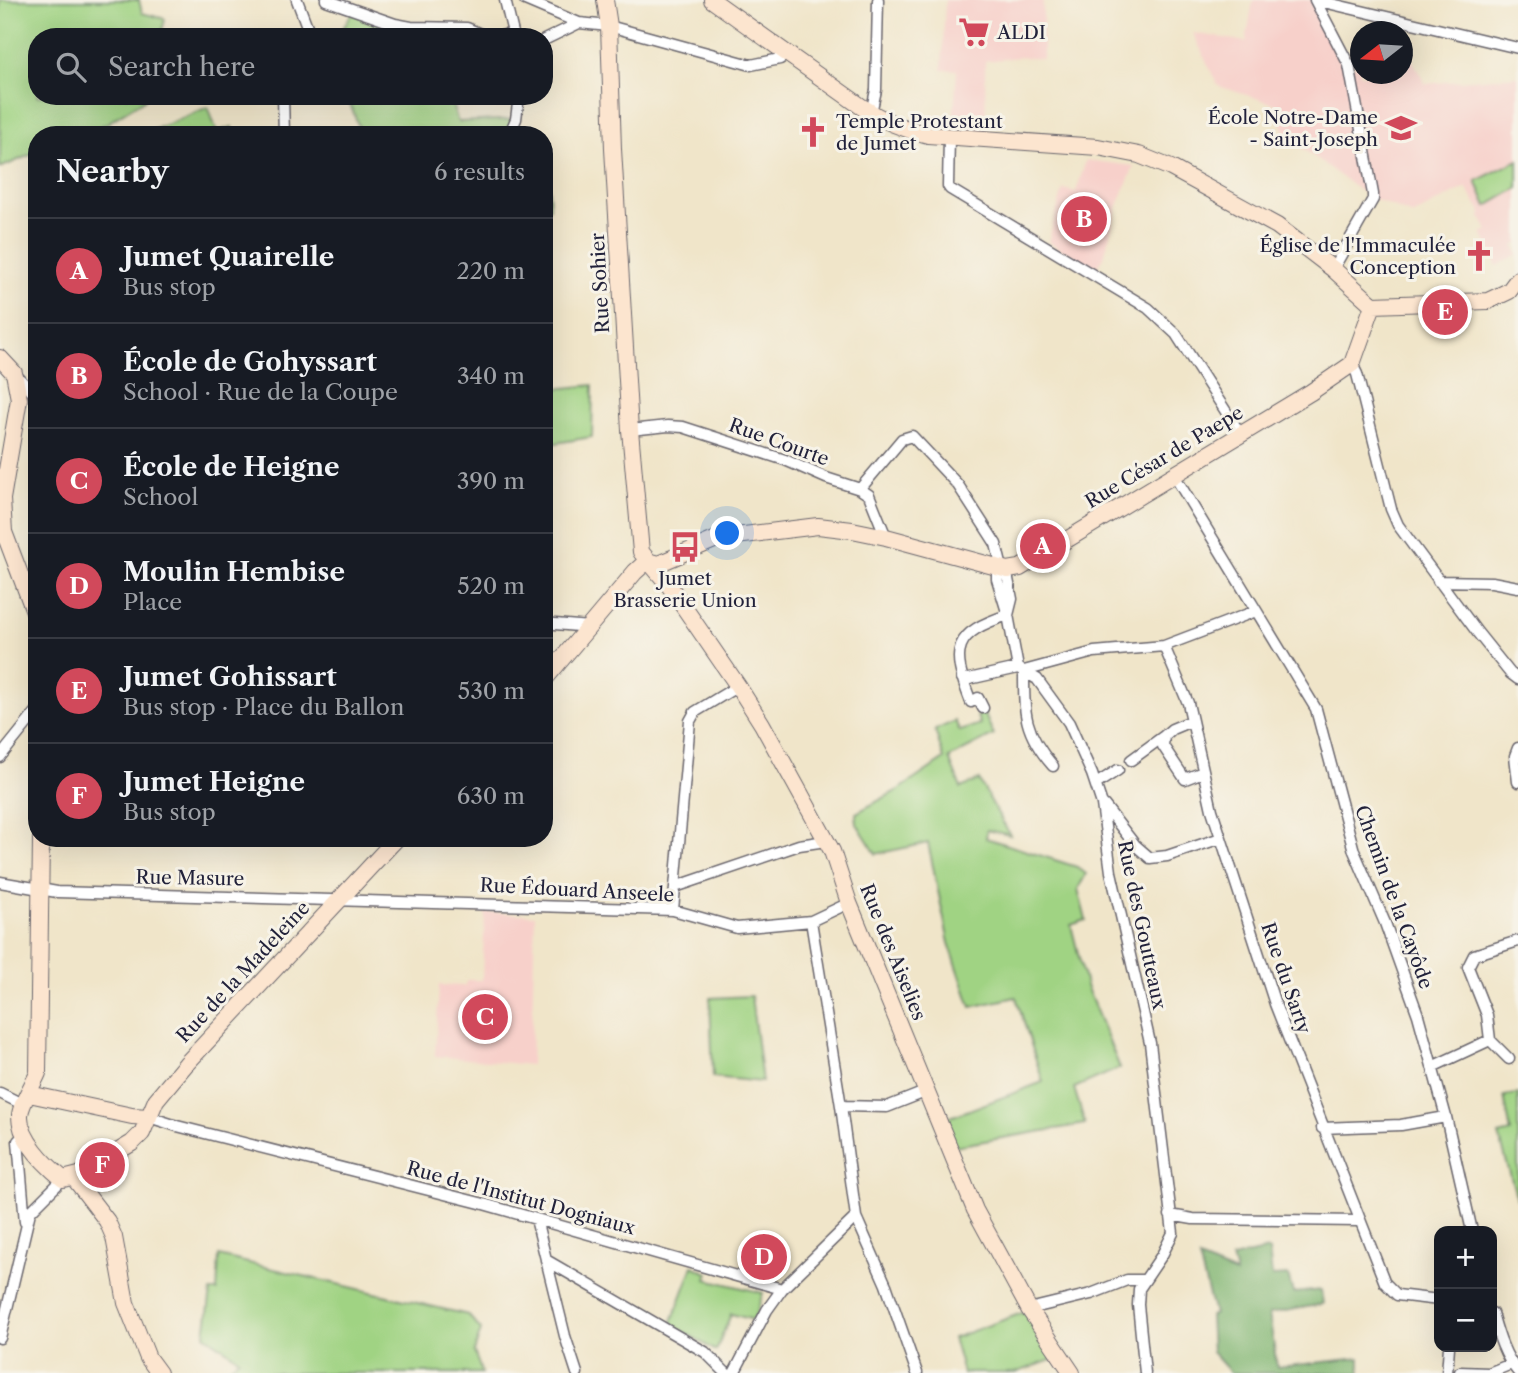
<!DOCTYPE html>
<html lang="en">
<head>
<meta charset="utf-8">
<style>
	body { margin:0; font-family:"Libre Caslon Text",serif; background:#20242c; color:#f1f3f6 }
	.controls { position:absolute; right:21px; bottom:21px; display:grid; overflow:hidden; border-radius:14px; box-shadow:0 7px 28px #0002 }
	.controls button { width:63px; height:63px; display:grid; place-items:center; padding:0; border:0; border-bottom:2px solid #363941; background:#171b24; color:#f1f3f6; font:35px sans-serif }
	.compass { position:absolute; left:1350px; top:21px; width:63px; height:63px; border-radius:50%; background:#171b24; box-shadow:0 7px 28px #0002; rotate:253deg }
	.you { position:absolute; left:728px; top:534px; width:24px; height:24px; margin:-18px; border:5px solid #fff; border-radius:50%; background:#1a73e8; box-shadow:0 0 0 10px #1a73e833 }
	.badge { display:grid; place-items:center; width:46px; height:46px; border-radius:50%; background:#d1495b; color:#fff; font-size:23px; font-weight:700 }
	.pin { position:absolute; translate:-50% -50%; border:4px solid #fff; box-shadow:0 2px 7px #0006 }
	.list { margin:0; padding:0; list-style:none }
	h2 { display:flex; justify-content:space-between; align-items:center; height:91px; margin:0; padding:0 28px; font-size:30px }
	h2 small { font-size:23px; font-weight:400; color:#9ea1a6 }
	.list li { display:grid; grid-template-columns:46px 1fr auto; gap:21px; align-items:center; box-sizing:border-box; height:105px; padding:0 28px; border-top:2px solid #363941 }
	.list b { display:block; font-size:26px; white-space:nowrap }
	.list p { margin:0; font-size:23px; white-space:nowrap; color:#9ea1a6 }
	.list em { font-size:23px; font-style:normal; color:#9ea1a6 }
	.icon { flex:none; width:38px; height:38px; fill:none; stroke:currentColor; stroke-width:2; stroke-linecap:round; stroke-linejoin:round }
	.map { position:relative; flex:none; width:1518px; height:1373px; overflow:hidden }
	.search { position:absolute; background:#171b24; box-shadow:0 7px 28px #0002; left:28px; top:28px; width:525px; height:77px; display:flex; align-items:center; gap:18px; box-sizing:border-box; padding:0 24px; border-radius:28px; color:#9ea1a6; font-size:26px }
	.panel { position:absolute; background:#171b24; box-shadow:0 7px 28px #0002; left:28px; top:126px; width:525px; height:721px; border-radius:28px }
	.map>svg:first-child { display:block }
	.built { fill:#f7d0ca }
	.green { fill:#a0d383; stroke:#617a5f; stroke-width:2 }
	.forest { fill:#80b571; stroke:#516c56; stroke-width:2 }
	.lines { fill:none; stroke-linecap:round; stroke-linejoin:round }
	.street-casing { stroke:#6a666d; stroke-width:13 }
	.secondary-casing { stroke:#6a666d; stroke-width:18 }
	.street { stroke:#fff; stroke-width:10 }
	.secondary { stroke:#fce5cf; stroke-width:16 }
	.labels { text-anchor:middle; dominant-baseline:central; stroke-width:6; stroke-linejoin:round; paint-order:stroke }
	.poi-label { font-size:19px; fill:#22223b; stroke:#f7f3e8; text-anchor:start }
	.street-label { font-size:19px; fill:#22223b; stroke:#f7f3e8 }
</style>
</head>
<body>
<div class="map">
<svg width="1518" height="1373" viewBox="0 0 1518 1373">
	<rect width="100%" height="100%" fill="#f7f3e8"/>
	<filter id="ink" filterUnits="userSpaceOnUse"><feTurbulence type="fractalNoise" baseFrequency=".0143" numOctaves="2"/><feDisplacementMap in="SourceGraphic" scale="14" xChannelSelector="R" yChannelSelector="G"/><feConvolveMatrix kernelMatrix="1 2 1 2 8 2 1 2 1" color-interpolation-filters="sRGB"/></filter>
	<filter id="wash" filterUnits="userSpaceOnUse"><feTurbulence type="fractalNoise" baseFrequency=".00686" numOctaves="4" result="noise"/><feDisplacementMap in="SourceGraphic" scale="28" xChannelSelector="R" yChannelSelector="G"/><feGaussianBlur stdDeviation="1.57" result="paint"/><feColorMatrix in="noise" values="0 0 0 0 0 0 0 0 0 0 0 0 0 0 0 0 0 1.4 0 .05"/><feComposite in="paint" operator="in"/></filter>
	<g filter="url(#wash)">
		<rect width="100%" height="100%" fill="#f0e5c9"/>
		<path class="built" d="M 945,0 L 1043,0 L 1043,59 L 1019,57 L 985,61 L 986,134 L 953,127 L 957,70 L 942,70 Z
			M 1253,0 L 1315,0 L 1347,68 L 1360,64 L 1360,74 L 1402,74 L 1403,55 L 1409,54 L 1425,84 L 1518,76 L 1518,160 L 1476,182 L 1503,196 L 1518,188 L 1518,244 L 1514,246 L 1518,255 L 1497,266 L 1482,233 L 1488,230 L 1481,218 L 1482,213 L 1466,187 L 1413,215 L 1369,197 L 1291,140 L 1276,115 L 1278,105 L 1218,86 L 1193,33 L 1246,42 Z
			M 1086,160 L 1134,166 L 1117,208 L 1104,257 L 1096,269 L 1048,242 L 1063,189 L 1076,192 Z
			M 485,912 L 535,915 L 531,1065 L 435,1056 L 439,985 L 466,986 L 466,980 L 482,980 Z"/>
		<path class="green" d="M 0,0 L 139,0 L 142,13 L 165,19 L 162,31 L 142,37 L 37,37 L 37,96 L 144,96 L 145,99 L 104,125 L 80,135 L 37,135 L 37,152 L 0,168 Z
			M 352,13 L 425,28 L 428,37 L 338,37 Z
			M 347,96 L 449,96 L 458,122 L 516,119 L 508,135 L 362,135 Z
			M 208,107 L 217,132 L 232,127 L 233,135 L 152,135 L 151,131 Z
			M 1518,160 L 1518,188 L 1487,206 L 1476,181 Z
			M 544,166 L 547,166 L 550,208 L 544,209 Z
			M 593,385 L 592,437 L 544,445 L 544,390 Z
			M 984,713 L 994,735 L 949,758 L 961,788 L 979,780 L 1010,835 L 987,830 L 986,838 L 1077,867 L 1086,874 L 1078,889 L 1086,920 L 1071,925 L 1086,986 L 1120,1068 L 1074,1088 L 1085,1124 L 949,1147 L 937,1122 L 1043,1082 L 1016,997 L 971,1007 L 949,943 L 928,843 L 876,854 L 857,824 L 856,813 L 900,789 L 944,759 L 935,730 L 955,721 L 960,731 L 980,724 L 977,716 Z
			M 751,996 L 762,1082 L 713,1077 L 710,998 Z
			M 1518,1094 L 1518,1199 L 1517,1199 L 1499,1135 L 1511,1132 L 1504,1096 Z
			M 219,1256 L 468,1315 L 481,1330 L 474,1352 L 482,1373 L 223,1373 L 239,1359 L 205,1335 L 211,1291 L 217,1291 Z
			M 693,1266 L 708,1273 L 706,1279 L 763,1293 L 754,1320 L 731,1314 L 716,1351 L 671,1324 Z
			M 1025,1312 L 1057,1358 L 1015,1373 L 963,1373 L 953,1338 Z"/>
		<path class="forest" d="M 1269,1250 L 1272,1276 L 1288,1275 L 1293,1293 L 1321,1290 L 1323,1304 L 1269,1314 L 1277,1367 L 1360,1358 L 1360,1373 L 1231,1373 L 1212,1352 L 1210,1316 L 1214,1314 L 1199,1259 L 1236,1274 L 1232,1258 Z"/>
	</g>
	<g filter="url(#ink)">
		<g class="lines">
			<defs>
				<path id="street" d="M 297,0 L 311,37
					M 326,0 L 395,24 L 411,27 L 467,28 L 487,37
					M 505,0 L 514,37
					M 525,0 L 579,23 L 609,26 L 751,65 L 780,59 L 787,54
					M 1315,0 L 1349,65 L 1373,194 L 1373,199 L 1333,269
					M 1315,0 L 1518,48
					M 497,37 L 512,33
					M 544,40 L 579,23
					M 283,96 L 284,135
					M 871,113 L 876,90 L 878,0
					M 509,135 L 516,119 L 519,96
					M 949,137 L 948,186 L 950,189 L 1148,308 L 1176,334 L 1241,435
					M 1352,364 L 1357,374 L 1391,509 L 1398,525 L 1477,632 L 1510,673 L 1518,679
					M 15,374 L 37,397
					M 630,430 L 668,426 L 683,427 L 785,460 L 826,478 L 860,489 L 869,495 L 886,537
					M 1174,475 L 1316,709 L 1354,851 L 1385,923 L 1418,1015 L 1446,1117 L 1472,1231
					M 860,489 L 902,439 L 912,436 L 958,485 L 996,544 L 1002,568 L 1008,579 L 1012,599 L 1008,615
					M 1002,568 L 997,574 L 997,579 L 1008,615 L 1018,668
					M 1438,581 L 1492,582 L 1518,587
					M 544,623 L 589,627
					M 1164,646 L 1188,703 L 1212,810 L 1275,1004 L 1385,1283 L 1397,1295 L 1439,1300
					M 1018,668 L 1037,679 L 1069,723 L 1092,774 L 1102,804 L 1111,872 L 1150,1043 L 1173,1233 L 1162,1255 L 1139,1289 L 1138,1305 L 1145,1373
					M 962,678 L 969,679 L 1018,668
					M 983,708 L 978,698 L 971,702 C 950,649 953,633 1008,615
					M 1191,721 L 1172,729 L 1164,736 L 1163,746 L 1185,779 L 1203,772
					M 1518,748 L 1515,756 L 1518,782
					M 0,757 L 37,711
					M 1131,760 L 1164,736
					M 1053,766 C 1024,733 1024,714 1024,671 L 1094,652 L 1164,646 L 1256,611
					M 1096,784 L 1118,770
					M 1104,805 L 1135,845 L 1150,858 L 1167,856 L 1221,838
					M 0,882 L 57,892 L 673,910 L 737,928 L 811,921 L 849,903
					M 675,887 L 799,845 L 826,841
					M 673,910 L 690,721 L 695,712 L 738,686
					M 811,921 L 841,1106 L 856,1217 L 886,1285 L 917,1373
					M 1490,1040 L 1509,1059
					M 1432,1067 L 1490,1040 L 1487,1015 L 1468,967 L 1474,955 L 1518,941
					M 0,1093 L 22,1104
					M 841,1106 L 887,1107 L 925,1092
					M 149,1117 L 177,1126 L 480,1203 L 782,1289
					M 1322,1128 L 1401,1125 L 1446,1117
					M 25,1134 L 18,1141 L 25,1222
					M 1170,1215 L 1193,1219 L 1359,1221
					M 536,1219 L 565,1336 L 577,1373
					M 546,1260 L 705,1352 L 726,1373
					M 1029,1309 L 1091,1294 L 1127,1280 L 1145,1280
					M 1492,1313 C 1498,1334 1504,1356 1518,1372
					M 0,1338 L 30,1212 L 63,1179
					M 1460,1372 L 1489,1373 L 1511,1364
					M 734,1373 L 767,1310 L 782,1289 L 856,1217
					M 1447,1373 L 1449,1347"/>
				<path id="secondary" d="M 605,0 L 609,26 L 613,149 L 630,430 L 641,552 L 668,584 L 738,686 L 762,724 L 832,851 L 849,903 L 975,1210 L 1029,1309 L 1072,1373
					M 712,0 L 862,107 C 883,121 903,129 928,135 L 1098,147 L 1139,155 L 1171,168 L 1277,226 L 1333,269 L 1373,305
					M 1373,305 L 1488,301 L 1509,291 L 1518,279
					M 0,358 L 14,373 L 19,399 L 2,499 L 4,532 L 37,619
					M 647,561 L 658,564 L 719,538 L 818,526 L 852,530 L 886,537 L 1008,570 L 1020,568 L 1311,392 L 1352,364 L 1373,305
					M 544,680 L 635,572 L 647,561
					M 41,838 L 38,1073 C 33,1085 21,1103 20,1115 C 19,1139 46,1165 63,1179 L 79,1175 L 132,1143 L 142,1133 L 156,1100 L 186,1064 L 397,838
					M 29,1094 L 132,1116 L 149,1117
					M 74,1178 L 107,1221 L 114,1237 L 126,1303 L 148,1358 L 159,1373"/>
			</defs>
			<use href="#street" class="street-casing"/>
			<use href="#secondary" class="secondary-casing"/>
			<use href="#street" class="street"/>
			<use href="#secondary" class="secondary"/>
		</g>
	</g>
	<defs>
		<symbol id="supermarket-bare" viewBox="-9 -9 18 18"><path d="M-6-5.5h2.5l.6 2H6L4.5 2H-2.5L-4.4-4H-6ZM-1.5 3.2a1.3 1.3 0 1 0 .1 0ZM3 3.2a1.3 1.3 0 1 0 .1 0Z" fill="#d1495b" stroke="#f7f3e8" stroke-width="2.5" paint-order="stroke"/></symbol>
		<symbol id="school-bare" viewBox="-9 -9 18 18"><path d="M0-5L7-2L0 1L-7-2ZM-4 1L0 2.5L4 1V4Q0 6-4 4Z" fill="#d1495b" stroke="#f7f3e8" stroke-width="2.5" paint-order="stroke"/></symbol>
		<symbol id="church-bare" viewBox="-9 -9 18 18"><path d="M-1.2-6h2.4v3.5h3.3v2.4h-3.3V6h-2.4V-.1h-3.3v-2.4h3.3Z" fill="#d1495b" stroke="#f7f3e8" stroke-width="2.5" paint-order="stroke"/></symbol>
		<symbol id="bus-bare" viewBox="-9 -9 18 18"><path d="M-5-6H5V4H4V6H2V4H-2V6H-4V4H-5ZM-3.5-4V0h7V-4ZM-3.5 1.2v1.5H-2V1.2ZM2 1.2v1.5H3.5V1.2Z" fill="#d1495b" stroke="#f7f3e8" stroke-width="2.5" paint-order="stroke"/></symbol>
	</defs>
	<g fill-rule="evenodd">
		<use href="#supermarket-bare" x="952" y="10" width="44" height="44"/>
		<use href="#school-bare" x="1379" y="106" width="44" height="44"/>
		<use href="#church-bare" x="791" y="110" width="44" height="44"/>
		<use href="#church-bare" x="1457" y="234" width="44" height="44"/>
		<use href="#bus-bare" x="663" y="525" width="44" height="44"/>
	</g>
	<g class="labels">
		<g class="poi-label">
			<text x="997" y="32">ALDI</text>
			<text x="1378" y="117" text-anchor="end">École Notre-Dame<tspan x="1378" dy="22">- Saint-Joseph</tspan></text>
			<text x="836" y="121">Temple Protestant<tspan x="836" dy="22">de Jumet</tspan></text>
			<text x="1456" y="245" text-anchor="end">Église de l'Immaculée<tspan x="1456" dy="22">Conception</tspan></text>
			<text x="685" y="578" text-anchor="middle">Jumet<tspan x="685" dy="22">Brasserie Union</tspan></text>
		</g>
		<g class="street-label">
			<text transform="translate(600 283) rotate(-93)">Rue Sohier</text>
			<text transform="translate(779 442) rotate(20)">Rue Courte</text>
			<text transform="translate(1164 457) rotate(-31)">Rue César de Paepe</text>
			<text transform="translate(190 878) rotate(1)">Rue Masure</text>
			<text transform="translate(577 890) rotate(3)">Rue Édouard Anseele</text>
			<text transform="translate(1394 897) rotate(70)">Chemin de la Cayôde</text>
			<text transform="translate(1142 925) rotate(78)">Rue des Goutteaux</text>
			<text transform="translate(893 952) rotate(68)">Rue des Aiselies</text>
			<text transform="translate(243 972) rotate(-47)">Rue de la Madeleine</text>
			<text transform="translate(1286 978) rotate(71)">Rue du Sarty</text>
			<text transform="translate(521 1198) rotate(15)">Rue de l'Institut Dogniaux</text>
		</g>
	</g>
</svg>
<div class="controls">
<button>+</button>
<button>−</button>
</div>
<svg class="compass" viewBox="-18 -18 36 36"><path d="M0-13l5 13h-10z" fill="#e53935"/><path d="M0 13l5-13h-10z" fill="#9ea1a6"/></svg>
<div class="you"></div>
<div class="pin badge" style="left:1043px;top:546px">A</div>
<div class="pin badge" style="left:1084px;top:219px">B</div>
<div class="pin badge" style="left:485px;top:1017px">C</div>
<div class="pin badge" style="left:764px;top:1257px">D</div>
<div class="pin badge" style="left:1445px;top:312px">E</div>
<div class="pin badge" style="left:102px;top:1165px">F</div>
<div class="search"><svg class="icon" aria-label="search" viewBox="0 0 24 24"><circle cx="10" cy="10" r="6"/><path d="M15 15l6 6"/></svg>Search here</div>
<section class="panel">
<h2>Nearby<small>6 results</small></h2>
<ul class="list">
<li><span class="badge">A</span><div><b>Jumet Quairelle</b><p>Bus stop</p></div><em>220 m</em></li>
<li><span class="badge">B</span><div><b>École de Gohyssart</b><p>School · Rue de la Coupe</p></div><em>340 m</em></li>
<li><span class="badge">C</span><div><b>École de Heigne</b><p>School</p></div><em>390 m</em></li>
<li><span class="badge">D</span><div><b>Moulin Hembise</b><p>Place</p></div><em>520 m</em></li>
<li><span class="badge">E</span><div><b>Jumet Gohissart</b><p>Bus stop · Place du Ballon</p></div><em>530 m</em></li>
<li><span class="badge">F</span><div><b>Jumet Heigne</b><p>Bus stop</p></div><em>630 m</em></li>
</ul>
</section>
</div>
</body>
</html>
